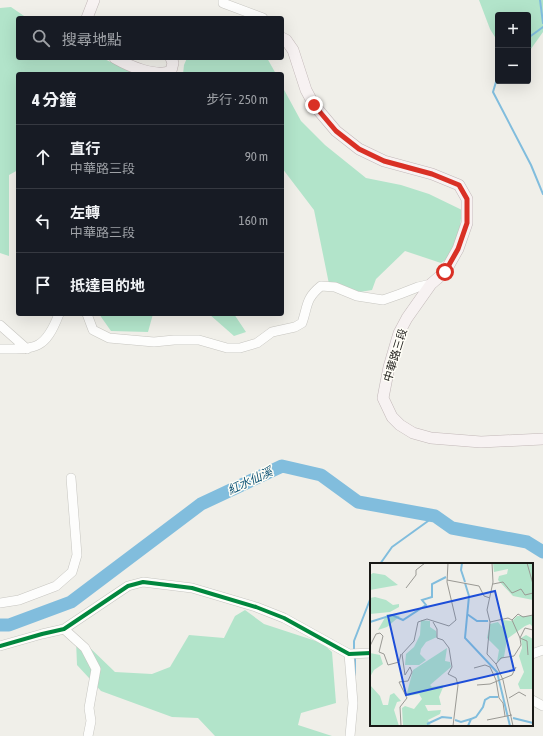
<!DOCTYPE html>
<html lang="zh-TW">
<head>
<meta charset="utf-8">
<style>
	body { margin:0; font-family:"Asap Condensed","Noto Sans TC",sans-serif; background:#242831; color:#f1f3f6 }
	.controls { position:absolute; right:12px; top:12px; display:grid; overflow:hidden; border-radius:4px; box-shadow:0 4px 16px #0002 }
	.controls button { width:36px; height:36px; display:grid; place-items:center; padding:0; border:0; border-bottom:1px solid #363941; background:#171b24; color:#f1f3f6; font:20px sans-serif }
	.stop { position:absolute; width:12px; height:12px; margin:-9px; border:3px solid #d93025; border-radius:50%; background:#fff }
	.stop.end { background:#d93025; border-color:#fff; box-shadow:0 1px 4px #0008 }
	.list { margin:0; padding:0; list-style:none }
	h2 { display:flex; justify-content:space-between; align-items:center; height:52px; margin:0; padding:0 16px; font-size:17px }
	h2 small { font-size:13px; font-weight:400; color:#9ea1a6 }
	.list li { display:grid; grid-template-columns:26px 1fr auto; gap:12px; align-items:center; box-sizing:border-box; height:64px; padding:0 16px; border-top:1px solid #363941 }
	.list b { display:block; font-size:15px; white-space:nowrap }
	.list p { margin:0; font-size:13px; white-space:nowrap; color:#9ea1a6 }
	.list em { font-size:13px; font-style:normal; color:#9ea1a6 }
	.icon { flex:none; width:22px; height:22px; fill:none; stroke:currentColor; stroke-width:2; stroke-linecap:round; stroke-linejoin:round }
	.map { position:relative; flex:none; width:543px; height:736px; overflow:hidden }
	.search { position:absolute; background:#171b24; box-shadow:0 4px 16px #0002; left:16px; top:16px; width:268px; height:44px; display:flex; align-items:center; gap:10px; box-sizing:border-box; padding:0 14px; border-radius:4px; color:#9ea1a6; font-size:15px }
	.panel { position:absolute; background:#171b24; box-shadow:0 4px 16px #0002; left:16px; top:72px; width:268px; height:244px; border-radius:4px }
	.map>svg:first-child { display:block }
	.green { fill:#b2e4ca }
	.lines { fill:none; stroke-linecap:round; stroke-linejoin:round }
	.stream { stroke:#81bddd; stroke-width:2 }
	.river { stroke:#81bddd; stroke-width:13 }
	.minor-casing { stroke:#c7c6c1; stroke-width:10 }
	.major-casing { stroke:#c2b8b8; stroke-width:12 }
	.minor { stroke:#fdfdfc; stroke-width:9 }
	.major { stroke:#f7f2f2; stroke-width:11 }
	.cycleway-casing { stroke:#fffef7; stroke-width:6 }
	.cycleway { stroke:#00873e; stroke-width:4 }
	.route { stroke:#d93025; stroke-width:5 }
	.labels { text-anchor:middle; dominant-baseline:central; stroke-width:3; stroke-linejoin:round; paint-order:stroke }
	.street-label { font-size:11px; fill:#191815; stroke:#fffef7 }
	.water-label { font-size:12px; font-style:italic; fill:#115576; stroke:#fffef7 }
	.inset-river { fill:none; stroke:#81bddd; stroke-width:2 }
	.inset-road { fill:none; stroke:#9a9994; stroke-width:1 }
	.view { fill:#1d4ed8; fill-opacity:0.15; stroke:#1d4ed8; stroke-width:2 }
	.inset-edge { fill:none; stroke:#191815; stroke-width:2 }
</style>
</head>
<body>
<div class="map">
<svg width="543" height="736" viewBox="0 0 543 736">
	<rect width="100%" height="100%" fill="#f0efe9"/>
	<path class="green" d="M 479,0 L 543,0 L 543,32 L 528,53 L 528,15 L 498,15 L 498,42 L 490,29 Z
		M 11,7 L 27,18 L 18,18 L 18,58 L 102,58 L 137,74 L 18,74 L 18,170 L 9,175 L 9,256 L 0,253 L 0,8 Z
		M 187,58 L 267,58 L 276,74 L 183,74 L 184,65 Z
		M 282,86 L 301,121 L 325,145 L 366,178 L 401,185 L 429,194 L 462,210 C 460,227 458,253 441,263 L 405,251 L 376,279 L 372,290 L 360,292 L 329,284 L 314,210 L 282,168 Z
		M 99,314 L 153,314 L 148,332 L 111,331 Z
		M 209,314 L 234,314 L 246,332 L 234,336 Z
		M 245,610 L 264,624 L 322,643 L 332,652 L 336,703 L 301,713 L 298,725 L 332,736 L 215,736 L 198,718 L 172,717 L 101,691 L 77,665 L 76,640 L 87,645 L 115,672 L 152,674 L 170,667 L 189,635 L 224,638 L 235,616 Z"/>
	<g class="lines">
		<path class="stream" d="M 540,0 L 543,23
			M 528,38 L 543,27
			M 498,75 L 493,92 L 531,165 L 543,194
			M 380,564 L 392,547 L 435,516
			M 354,651 L 354,641 L 371,597
			M 355,657 L 355,675"/>
		<path class="river" d="M 0,625 L 9,625 L 71,602 L 201,504 L 282,466 L 321,475 L 358,502 L 435,516 L 452,528 L 527,542 L 543,552"/>
		<defs>
			<path id="minor" d="M 223,0 L 223,3 L 263,18
				M 87,314 L 93,330 L 109,338 L 154,342 L 174,340 L 199,340 L 227,348 L 240,348 L 257,343 L 272,332 L 295,327 L 302,323 C 308,306 305,299 321,286 L 335,287 L 357,296 L 383,300 L 400,294 L 418,287 L 431,284
				M 0,325 L 27,349
				M 0,349 C 36,349 45,350 59,314
				M 0,603 L 19,600 L 56,586 L 72,572 L 77,555 L 71,478
				M 64,629 L 85,648 L 96,669 L 89,708 L 91,721 L 88,736
				M 0,646 L 42,634 L 64,629 L 128,586 L 143,582 L 192,588 L 256,607 L 284,618 L 349,654 L 371,653
				M 349,654 L 353,703 L 350,736
				M 532,654 L 543,650
				M 532,700 L 543,706"/>
			<path id="major" d="M 87,18 L 94,0
				M 282,38 L 286,40 L 293,50 L 306,90 L 314,105 L 336,131 L 359,149 L 384,161 L 432,174 L 459,185 L 467,199 L 467,223 L 458,249 L 445,272 L 431,284 L 407,318 L 399,333 L 389,367 L 383,398 L 392,417 L 400,425 L 413,433 L 431,438 L 481,442 L 543,439
				M 115,58 C 129,66 156,78 171,71 L 173,63 L 171,58"/>
		</defs>
		<use href="#minor" class="minor-casing"/>
		<use href="#major" class="major-casing"/>
		<use href="#minor" class="minor"/>
		<use href="#major" class="major"/>
		<defs>
			<path id="cycleway" d="M 0,646 L 42,634 L 64,629 L 128,586 L 143,582 L 192,588 L 256,607 L 284,618 L 349,654 L 371,653"/>
		</defs>
		<use href="#cycleway" class="cycleway-casing"/>
		<use href="#cycleway" class="cycleway"/>
	</g>
	<g class="lines">
		<path class="route" d="M 314,105 L 336,131 L 359,149 L 384,161 L 432,174 L 459,185 L 467,199 L 467,223 L 458,249 L 445,272"/>
	</g>
	<g class="labels">
		<g class="street-label">
			<text transform="translate(395 355) rotate(-73)">中華路三段</text>
		</g>
		<g class="water-label">
			<text transform="translate(250 481) rotate(-25)">紅水仙溪</text>
		</g>
	</g>
	<g transform="translate(370 563)">
		<rect width="163" height="163" fill="#f0efe9"/>
		<path d="M 123,0 L 163,0 L 163,37 L 143,33 L 128,17 L 129,13 L 137,11 L 138,6 L 124,9 ZM 3,10 L 15,12 L 28,22 L 0,27 L 0,12 ZM 5,34 L 16,37 L 23,42 L 29,41 L 29,44 L 20,49 L 0,51 L 0,35 ZM 17,51 L 30,53 L 17,64 L 8,67 ZM 147,53 L 163,53 L 163,64 L 160,61 L 155,63 L 137,76 L 134,94 L 127,99 L 129,87 L 117,75 L 120,61 L 128,59 L 132,64 L 133,57 L 142,58 ZM 51,57 L 60,58 L 60,64 L 66,68 L 67,74 L 56,79 L 51,86 L 50,91 L 56,97 L 49,102 L 35,102 L 36,91 L 44,84 L 50,72 ZM 156,72 L 163,76 L 163,126 L 150,126 L 148,121 L 154,109 L 149,93 L 152,85 L 151,75 ZM 77,85 L 75,98 L 80,99 L 81,104 L 60,122 L 62,124 L 74,122 L 69,134 L 71,142 L 55,142 L 58,148 L 71,147 L 70,151 L 58,157 L 61,163 L 33,163 L 32,145 L 35,143 L 44,146 L 52,136 L 49,131 L 38,133 L 37,130 L 43,107 ZM 0,90 L 10,92 L 13,101 L 4,107 L 0,114 ZM 0,122 L 10,133 L 13,142 L 18,142 L 20,132 L 24,130 L 31,138 L 27,139 L 24,147 L 29,163 L 0,163 Z" fill="#b2e4ca"/>
		<path class="inset-river" d="M 92,0 L 91,7 L 95,19M 95,20 L 99,33 L 95,75 L 127,109 L 140,163M 97,51 L 107,58 L 118,58M 0,59 L 22,52 L 33,57 L 56,42 L 52,37 L 62,34 L 62,21 L 76,14M 143,155 L 163,160M 85,157 L 91,159 L 101,156M 57,161 L 72,154 L 82,155M 98,163 L 101,156 L 106,154 L 113,144 L 115,137 L 120,134 L 128,134"/>
		<path class="inset-road" d="M 122,0 L 123,19 L 117,47 L 120,59 L 117,91 L 126,101 L 133,117 L 143,163M 157,0 L 163,21M 77,17 L 109,23 L 114,33 L 120,35M 123,21 L 133,19 L 142,30 L 151,26 L 155,32 L 163,30M 36,25 L 46,12 L 46,7 L 55,0M 142,57 L 150,75 L 157,78 L 158,92M 63,59 L 67,66 L 67,75 L 73,77 L 79,85 L 82,104 L 78,111 L 86,115 L 88,122 L 83,163M 120,59 L 138,55 L 142,57 L 148,51 L 153,54 L 163,52M 0,83 L 6,71 L 10,70 L 13,73 L 9,89 L 14,91 L 18,102 L 29,99 L 31,91M 126,101 L 131,95 L 144,93 L 151,82 L 150,75 L 155,65 L 163,67M 104,105 L 115,102 L 120,104 L 126,117 L 129,135 L 133,140 L 135,153M 107,122 L 120,121 L 142,112 L 146,104M 139,135 L 149,129 L 156,133M 117,157 L 142,152M 31,163 L 30,144 L 37,135 L 29,119 L 38,118 L 42,109 L 40,104 L 35,112 L 32,91 L 44,78 L 48,59 L 57,56 L 79,63 L 86,57 L 77,19 L 78,0"/>
		<path class="view" d="M 125,28 L 144,107 L 36,132 L 18,53 Z"/>
		<rect width="163" height="163" class="inset-edge"/>
	</g>
</svg>
<div class="controls">
<button>+</button>
<button>−</button>
</div>
<div class="stop" style="left:445px;top:272px"></div>
<div class="stop end" style="left:314px;top:105px"></div>
<div class="search"><svg class="icon" aria-label="search" viewBox="0 0 24 24"><circle cx="10" cy="10" r="6"/><path d="M15 15l6 6"/></svg>搜尋地點</div>
<section class="panel">
<h2>4 分鐘<small>步行 · 250 m</small></h2>
<ul class="list">
<li><svg class="icon" aria-label="ahead" viewBox="0 0 24 24"><path d="M12 20V5M6 11l6-6 6 6"/></svg><div><b>直行</b><p>中華路三段</p></div><em>90 m</em></li>
<li><svg class="icon" aria-label="left" viewBox="0 0 24 24"><path d="M17 20v-9H6M10 6l-5 5 5 5"/></svg><div><b>左轉</b><p>中華路三段</p></div><em>160 m</em></li>
<li><svg class="icon" aria-label="arrive" viewBox="0 0 24 24"><path d="M6 21V4h12l-3 4 3 4H6"/></svg><div><b>抵達目的地</b></div></li>
</ul>
</section>
</div>
</body>
</html>
